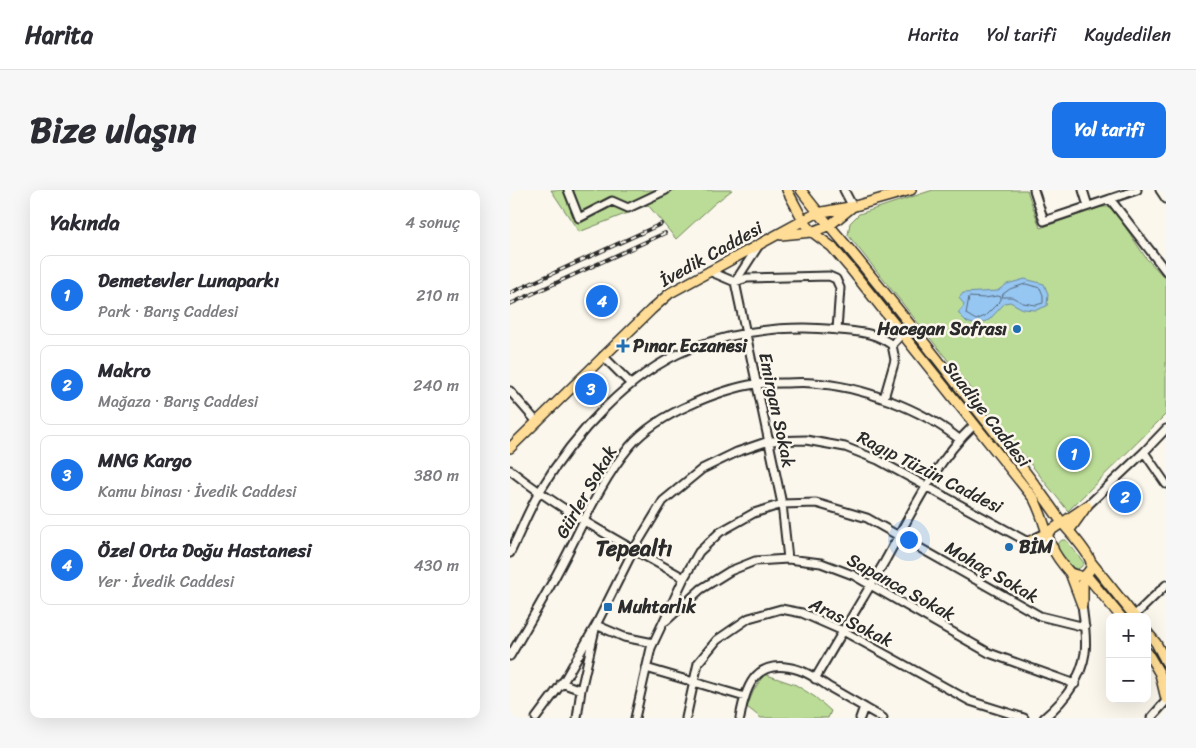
<!DOCTYPE html>
<html lang="tr">
<head>
<meta charset="utf-8">
<style>
	body { margin:0; font-family:Sriracha,sans-serif; background:#f7f7f7; color:#2b2b33 }
	.controls { position:absolute; right:15px; bottom:15px; display:grid; overflow:hidden; border-radius:10px; box-shadow:0 5px 20px #0002 }
	.controls button { width:45px; height:45px; display:grid; place-items:center; padding:0; border:0; border-bottom:1px solid #e1e1e2; background:#fff; color:#2b2b33; font:25px sans-serif }
	.you { position:absolute; left:398px; top:349px; width:18px; height:18px; margin:-12px; border:4px solid #fff; border-radius:50%; background:#1a73e8; box-shadow:0 0 0 8px #1a73e833 }
	.badge { display:grid; place-items:center; width:32px; height:32px; border-radius:50%; background:#1a73e8; color:#fff; font-size:16px; font-weight:700 }
	.pin { position:absolute; translate:-50% -50%; border:2px solid #fff; box-shadow:0 1px 5px #0006 }
	.list { margin:0; padding:0; list-style:none }
	h2 { display:flex; justify-content:space-between; align-items:center; height:65px; margin:0; padding:0 20px; font-size:21px }
	h2 small { font-size:16px; font-weight:400; color:#7c7c81 }
	.list li { display:grid; grid-template-columns:32px 1fr auto; gap:15px; align-items:center; box-sizing:border-box; height:80px; margin:0 10px 10px; padding:0 10px; border:1px solid #e1e1e2; border-radius:10px }
	.list b { display:block; font-size:19px; white-space:nowrap }
	.list p { margin:0; font-size:16px; white-space:nowrap; color:#7c7c81 }
	.list em { font-size:16px; font-style:normal; color:#7c7c81 }
	.map { position:relative; flex:none; width:656px; height:528px; overflow:hidden; border-radius:10px }
	header { display:flex; align-items:center; gap:30px; box-sizing:border-box; height:70px; padding:0 25px; background:#fff; border-bottom:1px solid #e1e1e2 }
	header strong { font-size:24px }
	nav { display:flex; gap:28px; margin-inline-start:auto; font-size:18px }
	.intro { display:flex; align-items:center; justify-content:space-between; box-sizing:border-box; height:120px; padding:0 30px }
	h1 { margin:0; font-size:35px }
	.button { padding:12px 22px; border-radius:10px; background:#1a73e8; color:#fff; font-size:18px; font-weight:700 }
	main { display:flex; gap:30px; padding:0 30px }
	aside { flex:1; background:#fff; border-radius:10px; box-shadow:0 5px 20px #0002 }
	.map>svg:first-child { display:block }
	.green { fill:#bbdc96; stroke:#738460 }
	.water { fill:#96c6f2; stroke:#6b88a2 }
	.lines { fill:none; stroke-linecap:round; stroke-linejoin:round }
	.shore { stroke:#56697b; stroke-width:1 }
	.minor-casing { stroke:#2b2b2b; stroke-width:11 }
	.major-casing { stroke:#2b2b2b; stroke-width:12 }
	.minor { stroke:#fbf7ec; stroke-width:7 }
	.major { stroke:#ffdd96; stroke-width:9 }
	.rail-casing { stroke:#2b2b2b; stroke-width:4 }
	.rail { stroke:#fbf7ec; stroke-width:2; stroke-dasharray:5.5; stroke-linecap:butt }
	.poi-dot { fill:#1f6fb2; stroke:#fbf7ec; stroke-width:2 }
	.labels { text-anchor:middle; dominant-baseline:central; stroke-width:5; stroke-linejoin:round; paint-order:stroke }
	.street-label { font-size:18px; fill:#2b2b2b; stroke:#fbf7ec }
	.poi-label { font-size:18px; font-weight:bold; fill:#2b2b2b; stroke:#fbf7ec; text-anchor:start }
	.district-label { font-size:22px; font-weight:bold; fill:#2b2b2b; stroke:#fbf7ec }
</style>
</head>
<body>
<header>
<strong>Harita</strong>
<nav><a>Harita</a><a>Yol tarifi</a><a>Kaydedilen</a></nav>
</header>
<div class="intro"><h1>Bize ulaşın</h1><a class="button">Yol tarifi</a></div>
<main>
<aside>
<h2>Yakında<small>4 sonuç</small></h2>
<ul class="list">
<li><span class="badge">1</span><div><b>Demetevler Lunaparkı</b><p>Park · Barış Caddesi</p></div><em>210 m</em></li>
<li><span class="badge">2</span><div><b>Makro</b><p>Mağaza · Barış Caddesi</p></div><em>240 m</em></li>
<li><span class="badge">3</span><div><b>MNG Kargo</b><p>Kamu binası · İvedik Caddesi</p></div><em>380 m</em></li>
<li><span class="badge">4</span><div><b>Özel Orta Doğu Hastanesi</b><p>Yer · İvedik Caddesi</p></div><em>430 m</em></li>
</ul>
</aside>
<div class="map">
<svg width="656" height="528" viewBox="0 0 656 528">
	<rect width="100%" height="100%" fill="#fbf7ec"/>
	<filter id="ink" filterUnits="userSpaceOnUse"><feTurbulence type="fractalNoise" baseFrequency=".02" numOctaves="2"/><feDisplacementMap in="SourceGraphic" scale="10" xChannelSelector="R" yChannelSelector="G"/><feConvolveMatrix kernelMatrix="1 2 1 2 8 2 1 2 1" color-interpolation-filters="sRGB"/></filter>
	<g filter="url(#ink)">
		<path class="green" d="M 41,0 L 222,0 L 204,14 L 166,49 L 138,15 L 69,42 Z
			M 423,0 L 517,0 L 530,38 L 591,17 L 598,17 L 604,20 L 636,68 L 656,89 L 656,224 L 558,321 L 338,45 L 340,33 L 349,24 Z
			M 552,350 L 556,350 L 574,373 C 572,376 571,378 567,379 C 561,379 547,360 546,355 Z
			M 254,484 L 286,495 L 305,507 L 321,521 L 318,528 L 251,528 L 237,517 L 243,502 Z"/>
		<path class="water" d="M 515,89 L 534,94 L 538,104 L 537,116 L 526,120 L 513,119 L 500,112 L 495,113 L 479,130 L 466,135 L 457,132 L 448,123 L 453,117 L 454,114 L 449,108 L 453,103 L 487,101 L 497,94 Z"/>
		<g class="lines">
			<path class="shore" d="M 516,94 L 530,98 L 533,105 L 533,113 L 526,115 L 513,113 L 502,107 L 492,107 L 493,104 L 500,99 Z
				M 488,106 L 491,107 L 491,110 L 475,126 L 466,130 L 456,124 L 459,107 L 474,108 Z"/>
			<defs>
				<path id="minor" d="M 58,0 L 69,28 L 102,11 L 118,18 L 156,0
					M 334,0 L 343,17
					M 524,0 L 534,31 L 627,0
					M 573,0 L 578,16
					M 650,0 L 656,9
					M 600,9 L 656,81
					M 249,55 L 225,92 L 272,314 L 278,369
					M 199,81 L 225,92 L 237,88 L 319,86 L 326,89 L 330,98 L 327,140
					M 382,155 L 393,143
					M 93,166 L 121,194
					M 0,201 L 27,232
					M 374,208 L 385,170 L 382,155
					M 634,262 L 656,294
					M 0,280 C 54,323 114,354 174,388
					M 577,316 L 634,262 L 656,239
					M 0,363 C 10,343 18,321 30,301 C 63,246 118,184 179,159 C 215,145 256,138 294,138 C 306,138 317,139 329,140 C 349,142 365,142 382,155
					M 624,426 L 656,395
					M 156,431 L 191,399 L 220,381 L 245,371 L 278,369 L 311,373 L 343,385 L 479,463 L 565,494
					M 0,466 C 18,435 36,405 52,374 C 73,334 91,291 120,256 C 136,237 159,224 182,214 C 199,206 228,196 246,194 C 255,193 264,193 273,193 C 283,193 293,192 303,193 C 351,196 412,219 449,249
					M 136,478 L 235,507
					M 305,489 C 328,449 352,410 375,371 C 401,324 425,272 464,235
					M 51,493 L 71,500
					M 26,528 L 55,489 L 86,435 L 124,359 L 153,311 L 192,279 L 227,262 L 259,251 L 296,250 L 335,257 L 368,270 L 518,352
					M 67,528 L 71,500 L 86,435 L 114,447 L 143,453
					M 125,528 L 141,458 L 174,388 L 189,362 L 210,342 L 244,323 L 272,314 L 306,313 L 357,328 L 530,426 L 575,437
					M 176,528 L 188,473 L 207,450 L 239,428 L 271,419 L 292,423 L 333,441 L 460,511 L 514,528
					M 230,528 C 236,492 248,467 289,480 C 299,483 310,491 319,497 C 337,507 355,518 373,528
					M 350,528 L 354,517
					M 534,528 C 554,511 571,490 575,463 C 577,448 574,430 572,415
					M 641,528 L 656,511"/>
				<path id="major" d="M 277,0 L 293,30 L 302,42 L 322,57 L 339,77 L 524,309 C 533,326 535,340 542,357 C 546,367 553,375 560,383 L 573,387 C 577,384 582,379 581,373 C 580,364 559,341 552,333 L 537,343 L 518,352
					M 291,0 C 309,25 330,47 349,71 C 384,114 419,158 453,202 C 487,245 522,288 552,333 L 577,316
					M 271,45 L 302,42 L 320,35 L 341,18
					M 0,258 L 141,120 L 160,103 L 307,23 L 345,16 L 401,0
					M 559,341 L 574,320
					M 518,352 L 528,357 L 543,358
					M 581,372 L 625,427
					M 560,383 L 572,415
					M 576,385 L 611,427
					M 573,410 L 573,387
					M 637,442 L 646,453 L 656,472
					M 637,462 L 650,484 L 656,509"/>
			</defs>
			<use href="#minor" class="minor-casing"/>
			<use href="#major" class="major-casing"/>
			<use href="#minor" class="minor"/>
			<use href="#major" class="major"/>
			<defs>
				<path id="rail" d="M 0,103 L 151,34
					M 0,114 L 155,43"/>
			</defs>
			<use href="#rail" class="rail-casing"/>
			<use href="#rail" class="rail"/>
		</g>
	</g>
	<g class="poi-dot">
		<circle cx="507" cy="139" r="5"/>
		<path d="M110.5 148.5h5v5h5v5h-5v5h-5v-5h-5v-5h5z"/>
		<circle cx="499" cy="357" r="5"/>
		<rect x="93" y="412" width="10" height="10" rx="2.5"/>
	</g>
	<g class="labels">
		<g class="street-label">
			<text transform="translate(201 64) rotate(-29)">İvedik Caddesi</text>
			<text transform="translate(267 220) rotate(78)">Emirgan Sokak</text>
			<text transform="translate(477 224) rotate(52)">Suadiye Caddesi</text>
			<text transform="translate(420 282) rotate(27)">Ragıp Tüzün Caddesi</text>
			<text transform="translate(76 302) rotate(-60)">Gürler Sokak</text>
			<text transform="translate(482 382) rotate(30)">Mohaç Sokak</text>
			<text transform="translate(391 397) rotate(29)">Sapanca Sokak</text>
			<text transform="translate(341 432) rotate(26)">Aras Sokak</text>
		</g>
		<g class="poi-label">
			<text x="497" y="139" text-anchor="end">Hacegan Sofrası</text>
			<text x="123" y="156">Pınar Eczanesi</text>
			<text x="509" y="357">BİM</text>
			<text x="108" y="417">Muhtarlık</text>
		</g>
		<g class="district-label">
			<text x="124" y="358">Tepealtı</text>
		</g>
	</g>
</svg>
<div class="controls">
<button>+</button>
<button>−</button>
</div>
<div class="you"></div>
<div class="pin badge" style="left:564px;top:264px">1</div>
<div class="pin badge" style="left:615px;top:307px">2</div>
<div class="pin badge" style="left:81px;top:199px">3</div>
<div class="pin badge" style="left:92px;top:111px">4</div>
</div>
</main>
</body>
</html>
